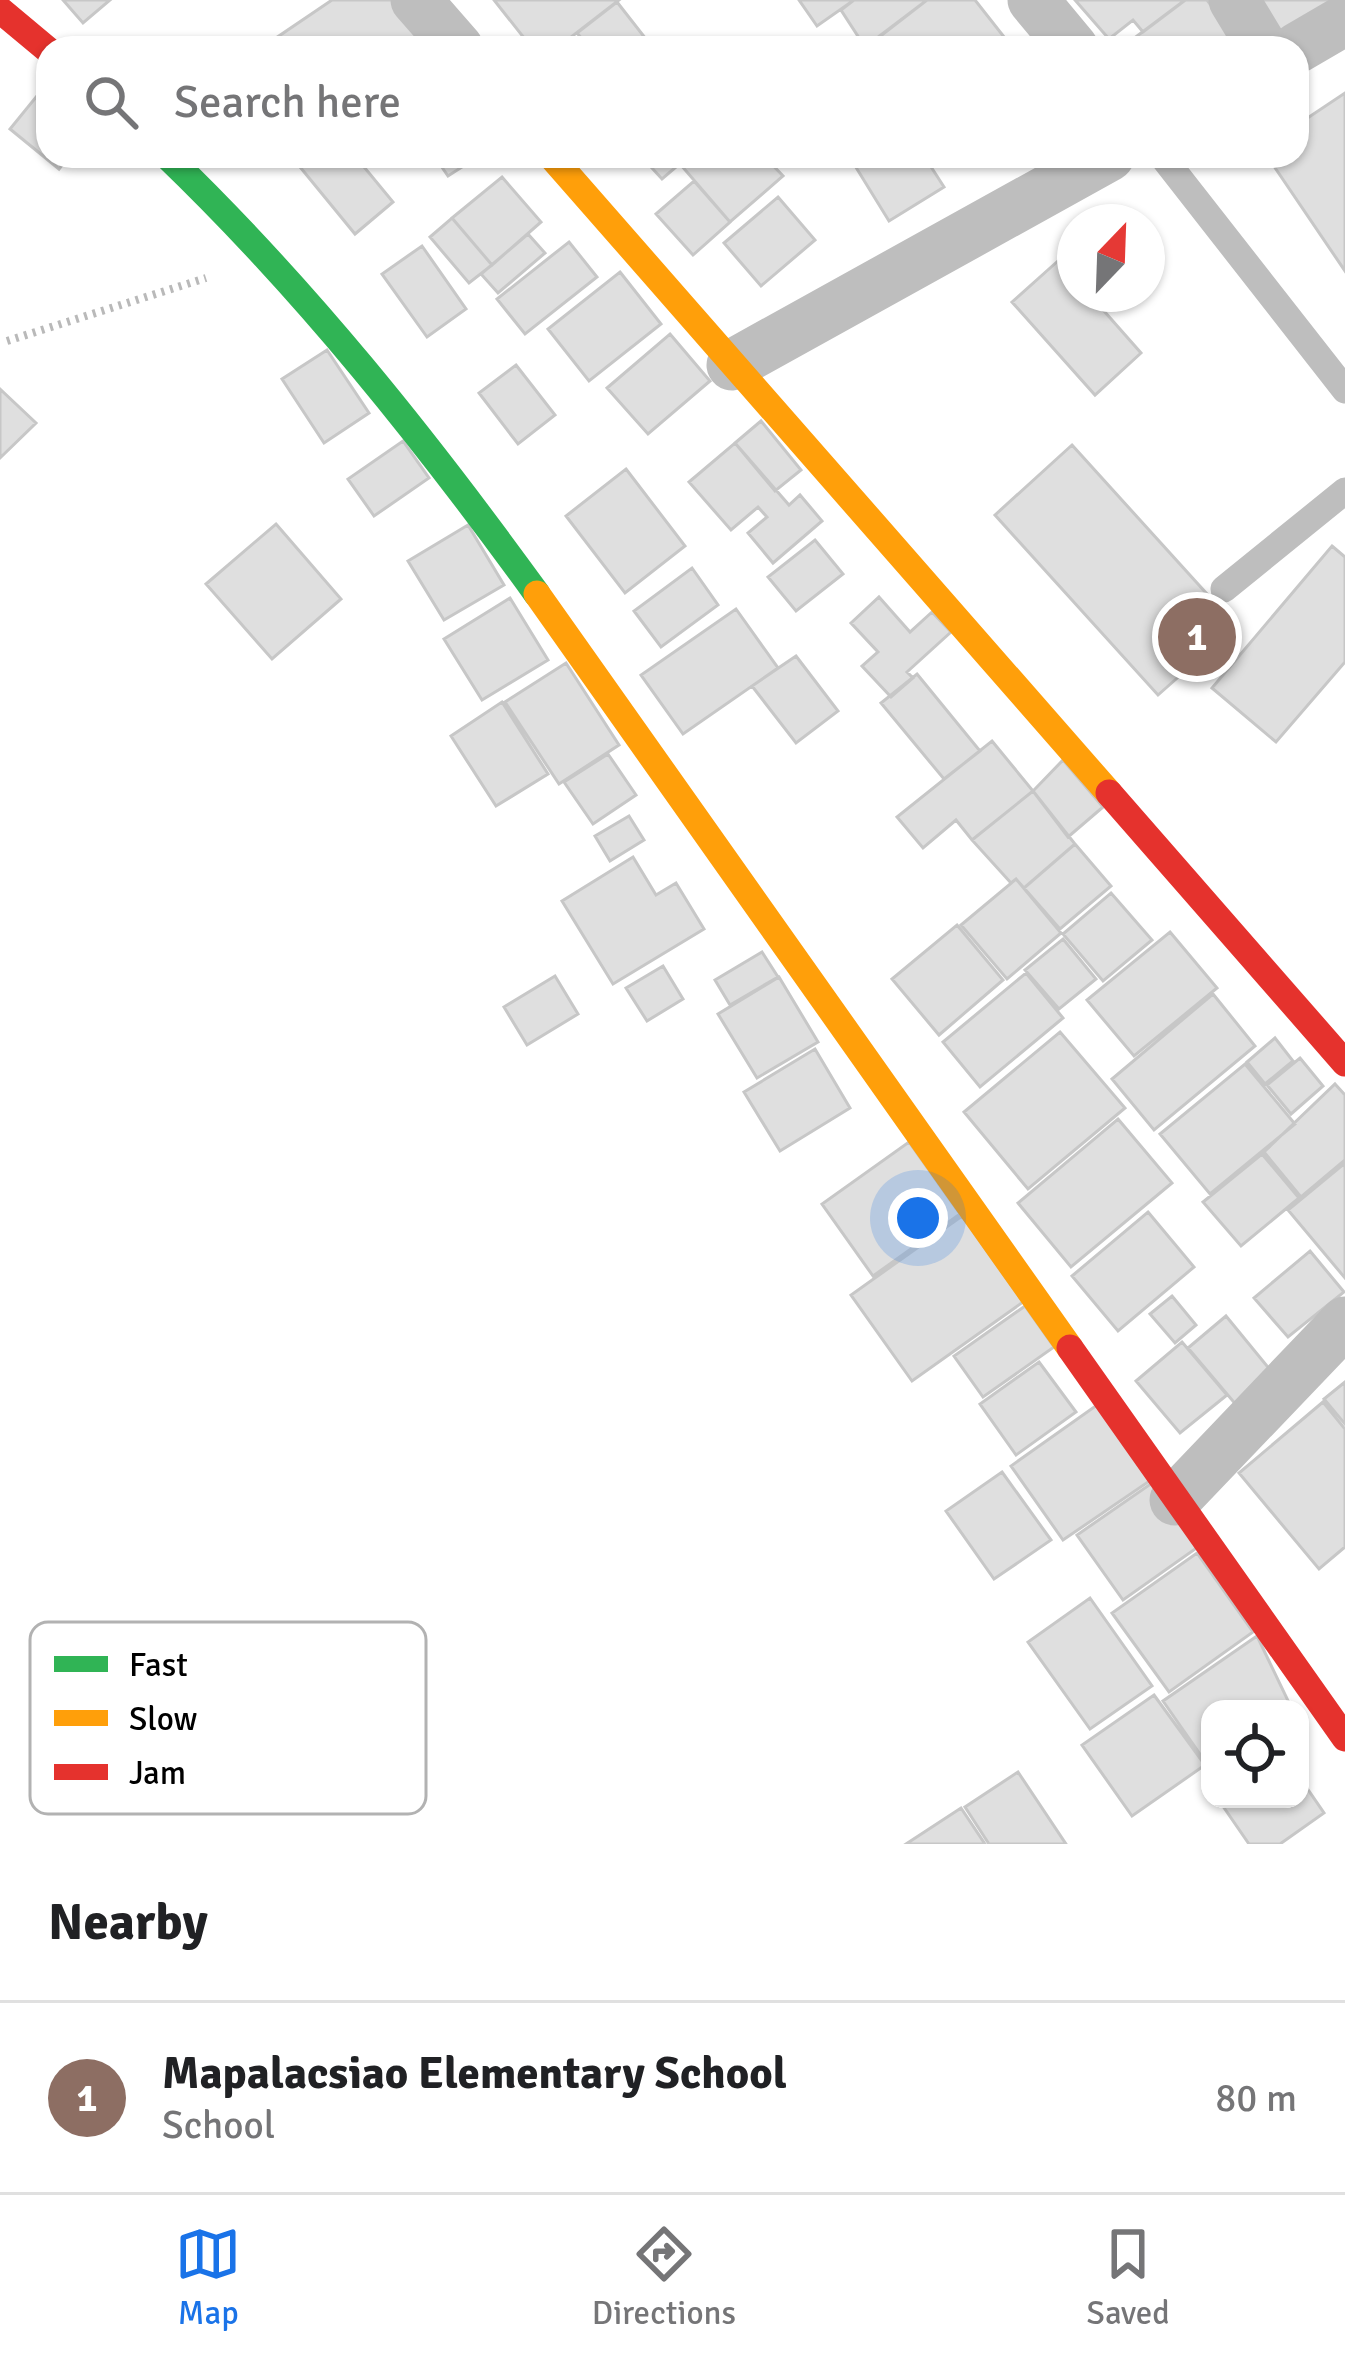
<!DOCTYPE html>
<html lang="en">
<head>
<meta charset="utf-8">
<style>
	body { margin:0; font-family:Signika,sans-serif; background:#f2f2f2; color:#202124 }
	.controls { position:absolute; right:36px; bottom:36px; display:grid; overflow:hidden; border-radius:24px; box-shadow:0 3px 9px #0004 }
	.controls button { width:108px; height:108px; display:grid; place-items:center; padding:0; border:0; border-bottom:3px solid #e0e0e0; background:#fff; color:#202124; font:60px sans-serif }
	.compass { position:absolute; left:1057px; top:204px; width:108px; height:108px; border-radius:50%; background:#fff; box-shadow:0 3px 9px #0004; rotate:23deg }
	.you { position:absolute; left:918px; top:1218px; width:42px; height:42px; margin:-30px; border:9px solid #fff; border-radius:50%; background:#1a73e8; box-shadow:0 0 0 18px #1a73e833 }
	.badge { display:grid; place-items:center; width:78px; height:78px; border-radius:50%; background:#1a73e8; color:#fff; font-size:39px; font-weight:700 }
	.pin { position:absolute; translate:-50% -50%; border:6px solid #fff; box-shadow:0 3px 12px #0006 }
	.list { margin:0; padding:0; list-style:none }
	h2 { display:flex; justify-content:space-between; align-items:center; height:156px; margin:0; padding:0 48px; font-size:51px }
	h2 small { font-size:39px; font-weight:400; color:#757577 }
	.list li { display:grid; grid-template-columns:78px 1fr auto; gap:36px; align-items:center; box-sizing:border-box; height:192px; padding:0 48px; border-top:3px solid #e0e0e0 }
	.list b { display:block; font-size:45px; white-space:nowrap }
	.list p { margin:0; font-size:39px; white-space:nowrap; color:#757577 }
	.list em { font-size:39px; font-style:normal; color:#757577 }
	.icon { flex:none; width:66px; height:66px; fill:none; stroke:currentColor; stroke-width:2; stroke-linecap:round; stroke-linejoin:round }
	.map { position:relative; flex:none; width:1345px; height:1844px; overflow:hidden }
	.search { position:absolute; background:#fff; box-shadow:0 3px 9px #0004; left:36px; right:36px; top:36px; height:132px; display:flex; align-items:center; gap:30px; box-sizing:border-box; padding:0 42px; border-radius:36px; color:#757577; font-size:45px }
	.sheet { height:348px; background:#fff }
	nav { display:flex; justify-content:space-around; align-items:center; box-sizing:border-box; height:168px; border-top:3px solid #e0e0e0; background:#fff; font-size:33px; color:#757577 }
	nav a { display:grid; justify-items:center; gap:6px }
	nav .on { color:#1a73e8 }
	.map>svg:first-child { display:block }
	.building { fill:#dfdfdf; stroke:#c7c7c7; stroke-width:3 }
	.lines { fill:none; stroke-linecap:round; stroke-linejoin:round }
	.path { stroke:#b9b9b9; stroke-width:8; stroke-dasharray:3 6; stroke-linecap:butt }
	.lane { stroke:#bebebe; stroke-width:27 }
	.street { stroke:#bebebe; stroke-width:51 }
	.fast { stroke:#30b455; stroke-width:27 }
	.slow { stroke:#ff9f0a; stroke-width:27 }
	.jam { stroke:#e5322d; stroke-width:27 }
	.key { fill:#fff; stroke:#b2b2b2; stroke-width:3 }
	.key-label { font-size:33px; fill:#000 }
</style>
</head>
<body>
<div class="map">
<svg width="1345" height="1844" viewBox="0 0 1345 1844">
	<rect width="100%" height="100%" fill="#fff"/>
	<path class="building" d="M 63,0 L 110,0 L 83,23 Z
		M 332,0 L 400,0 L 423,35 L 404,48 L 283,48 L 276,38 Z
		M 494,0 L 619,0 L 557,48 L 532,48 Z
		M 799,0 L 854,0 L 817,26 Z
		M 854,0 L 927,0 L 865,47 L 841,10 Z
		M 927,0 L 975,0 L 1008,42 L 1000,48 L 865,48 Z
		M 1075,0 L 1183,0 L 1184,1 L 1143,32 L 1133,20 L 1109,39 Z
		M 1185,0 L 1207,0 L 1238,41 L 1229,48 L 1121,48 Z
		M 1244,0 L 1328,0 L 1338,20 L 1285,48 Z
		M 617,2 L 653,48 L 590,48 L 577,33 Z
		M 1345,93 L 1345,271 L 1267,156 L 1297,156 L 1297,125 Z
		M 36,97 L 48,107 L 48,156 L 69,156 L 59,169 L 10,129 Z
		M 291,156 L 355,156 L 393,202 L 355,234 Z
		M 444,156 L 479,156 L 448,176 L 437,160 Z
		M 641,156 L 689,156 L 662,179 Z
		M 690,156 L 764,156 L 783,176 L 730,222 L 680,164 Z
		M 849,156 L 924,156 L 944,187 L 889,221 Z
		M 502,177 L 541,222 L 492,265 L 452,218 Z
		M 694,181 L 730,222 L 693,255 L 656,214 Z
		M 778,197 L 815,240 L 761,286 L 724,243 Z
		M 452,218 L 492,265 L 469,283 L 430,237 Z
		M 528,234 L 545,253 L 498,293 L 481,274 Z
		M 569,242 L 597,277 L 525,334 L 497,299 Z
		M 422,246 L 466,309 L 427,337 L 382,274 Z
		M 1059,260 L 1075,278 L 1075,294 L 1089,294 L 1141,353 L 1095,395 L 1012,302 Z
		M 620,272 L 661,324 L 589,381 L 548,329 Z
		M 670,334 L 710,381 L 648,434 L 607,388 Z
		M 327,350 L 369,413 L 324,443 L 282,379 Z
		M 516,365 L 555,415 L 518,444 L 479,393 Z
		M 0,389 L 36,423 L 0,458 Z
		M 761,421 L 801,470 L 775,491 L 735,443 Z
		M 403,441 L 429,478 L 374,516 L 348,479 Z
		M 735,443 L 789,505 L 800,495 L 822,521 L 773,563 L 748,533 L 767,517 L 758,507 L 731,530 L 689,482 Z
		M 1072,445 L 1236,626 L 1158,695 L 995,515 Z
		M 626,469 L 685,546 L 625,593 L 566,516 Z
		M 276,524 L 341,599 L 272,659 L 206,584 Z
		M 468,525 L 504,585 L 444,620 L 408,561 Z
		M 815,540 L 843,574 L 796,611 L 768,577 Z
		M 1332,546 L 1345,557 L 1345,662 L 1276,742 L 1212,688 Z
		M 692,568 L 718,605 L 661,647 L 634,611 Z
		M 879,597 L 910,632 L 932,612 L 951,632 L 907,672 L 913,678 L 891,697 L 862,666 L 878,652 L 851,623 Z
		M 510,598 L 548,660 L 482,700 L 444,639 Z
		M 736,609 L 778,668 L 683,734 L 641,675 Z
		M 796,656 L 838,711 L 796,743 L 752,686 Z
		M 566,663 L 619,745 L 559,784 L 505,702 Z
		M 917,674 L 980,751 L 944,779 L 881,703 Z
		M 502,702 L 548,774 L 496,806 L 451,736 Z
		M 992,741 L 1033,791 L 972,840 L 956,820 L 923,848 L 897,817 Z
		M 608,754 L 636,795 L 593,824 L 564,782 Z
		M 1063,760 L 1103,807 L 1068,837 L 1033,791 Z
		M 1033,791 L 1075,844 L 1024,888 L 1016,879 L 1011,883 L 972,840 Z
		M 629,816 L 644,840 L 610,861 L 595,836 Z
		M 1075,844 L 1111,886 L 1060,929 L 1024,888 Z
		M 633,857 L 656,895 L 676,883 L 704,929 L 613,984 L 562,901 Z
		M 1016,879 L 1061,933 L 1007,979 L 961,925 Z
		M 1111,893 L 1152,940 L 1103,981 L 1063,934 Z
		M 957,925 L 1003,980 L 939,1035 L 892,979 Z
		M 1170,932 L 1217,988 L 1134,1056 L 1087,1000 Z
		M 1063,939 L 1096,979 L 1059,1009 L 1025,970 Z
		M 762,952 L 778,977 L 730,1005 L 715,980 Z
		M 663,966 L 683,999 L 647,1021 L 626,988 Z
		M 1026,973 L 1063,1018 L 980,1087 L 943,1042 Z
		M 555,976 L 578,1014 L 527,1045 L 504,1007 Z
		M 779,977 L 818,1042 L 757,1078 L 718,1014 Z
		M 1213,994 L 1255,1046 L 1154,1130 L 1112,1079 Z
		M 1060,1032 L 1125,1108 L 1028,1189 L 964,1112 Z
		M 1275,1038 L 1293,1061 L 1265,1084 L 1247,1062 Z
		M 815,1049 L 850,1108 L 780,1151 L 744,1092 Z
		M 1300,1058 L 1323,1086 L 1291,1114 L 1267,1085 Z
		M 1245,1064 L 1295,1124 L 1210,1194 L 1160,1134 Z
		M 1335,1084 L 1345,1095 L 1345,1160 L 1301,1197 L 1264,1152 Z
		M 1118,1119 L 1172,1183 L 1071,1267 L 1018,1203 Z
		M 909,1142 L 960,1214 L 873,1276 L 822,1204 Z
		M 1262,1154 L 1299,1198 L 1241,1246 L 1203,1202 Z
		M 1345,1163 L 1345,1278 L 1288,1210 Z
		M 1148,1212 L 1194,1267 L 1118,1331 L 1072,1276 Z
		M 962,1216 L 1023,1302 L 912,1381 L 851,1295 Z
		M 1310,1251 L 1344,1292 L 1288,1337 L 1254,1298 Z
		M 1172,1296 L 1196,1325 L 1175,1343 L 1150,1314 Z
		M 1025,1306 L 1054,1347 L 983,1397 L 954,1356 Z
		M 1226,1316 L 1280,1382 L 1243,1413 L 1188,1348 Z
		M 1182,1342 L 1227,1395 L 1180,1433 L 1136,1381 Z
		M 1039,1362 L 1076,1412 L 1016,1455 L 980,1404 Z
		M 1345,1382 L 1345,1424 L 1324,1399 Z
		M 1323,1402 L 1345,1429 L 1345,1547 L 1319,1569 L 1239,1473 Z
		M 1097,1405 L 1151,1480 L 1063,1540 L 1011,1466 Z
		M 1002,1472 L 1051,1540 L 994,1579 L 946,1511 Z
		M 1152,1483 L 1198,1547 L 1123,1600 L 1077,1535 Z
		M 1197,1553 L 1253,1632 L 1169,1692 L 1112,1613 Z
		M 1090,1598 L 1152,1686 L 1090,1729 L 1028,1642 Z
		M 1257,1636 L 1292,1709 L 1210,1709 L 1209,1767 L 1163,1701 Z
		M 1154,1695 L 1205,1765 L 1132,1816 L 1082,1745 Z
		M 1018,1772 L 1066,1844 L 989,1844 L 965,1807 Z
		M 1300,1778 L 1324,1813 L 1280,1844 L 1249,1844 L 1218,1799 L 1300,1799 Z
		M 961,1808 L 985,1844 L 906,1844 Z"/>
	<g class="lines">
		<path class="path" d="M 7,341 L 206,278"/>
		<path class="lane" d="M 1162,156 L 1345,390
			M 1224,589 L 1345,491"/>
		<path class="street" d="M 416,0 L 458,48
			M 1033,0 L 1073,48
			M 1234,0 L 1263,48
			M 1297,48 L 1345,20
			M 732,365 L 1109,156
			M 1175,1500 L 1345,1322"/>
		<path class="fast" d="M 167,156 C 306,290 424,438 537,594"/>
		<path class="slow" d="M 551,156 L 1109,793
			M 537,594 L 1070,1348"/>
		<path class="jam" d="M 0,10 L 48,50
			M 1109,793 L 1345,1063
			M 1070,1348 L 1345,1738"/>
	</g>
	<rect x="30" y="1622" width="396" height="192" rx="18" class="key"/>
	<rect x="54" y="1656" width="54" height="16" fill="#30b455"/>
	<rect x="54" y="1710" width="54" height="16" fill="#ff9f0a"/>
	<rect x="54" y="1764" width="54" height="16" fill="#e5322d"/>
	<g class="key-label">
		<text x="129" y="1676">Fast</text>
		<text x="129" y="1730">Slow</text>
		<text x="129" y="1784">Jam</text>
	</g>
</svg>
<div class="controls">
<button><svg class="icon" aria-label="locate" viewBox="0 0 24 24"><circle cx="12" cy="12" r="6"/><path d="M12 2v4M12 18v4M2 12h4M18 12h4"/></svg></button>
</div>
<svg class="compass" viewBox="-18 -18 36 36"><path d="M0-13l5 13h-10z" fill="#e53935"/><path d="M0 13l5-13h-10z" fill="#757577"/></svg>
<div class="you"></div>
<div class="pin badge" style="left:1197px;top:637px;background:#8d6e63">1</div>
<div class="search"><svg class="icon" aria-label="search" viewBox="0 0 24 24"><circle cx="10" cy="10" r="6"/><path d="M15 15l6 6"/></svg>Search here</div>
</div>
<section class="sheet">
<h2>Nearby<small></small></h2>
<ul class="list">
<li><span class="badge" style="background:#8d6e63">1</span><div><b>Mapalacsiao Elementary School</b><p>School</p></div><em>80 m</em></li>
</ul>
</section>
<nav>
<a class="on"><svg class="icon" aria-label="map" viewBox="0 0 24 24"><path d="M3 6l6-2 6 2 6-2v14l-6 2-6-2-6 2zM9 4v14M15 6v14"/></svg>Map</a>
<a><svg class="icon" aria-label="directions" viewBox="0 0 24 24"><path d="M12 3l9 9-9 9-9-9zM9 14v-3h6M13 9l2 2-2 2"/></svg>Directions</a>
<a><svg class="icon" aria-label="saved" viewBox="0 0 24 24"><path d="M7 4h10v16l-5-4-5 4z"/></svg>Saved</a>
</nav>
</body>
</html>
